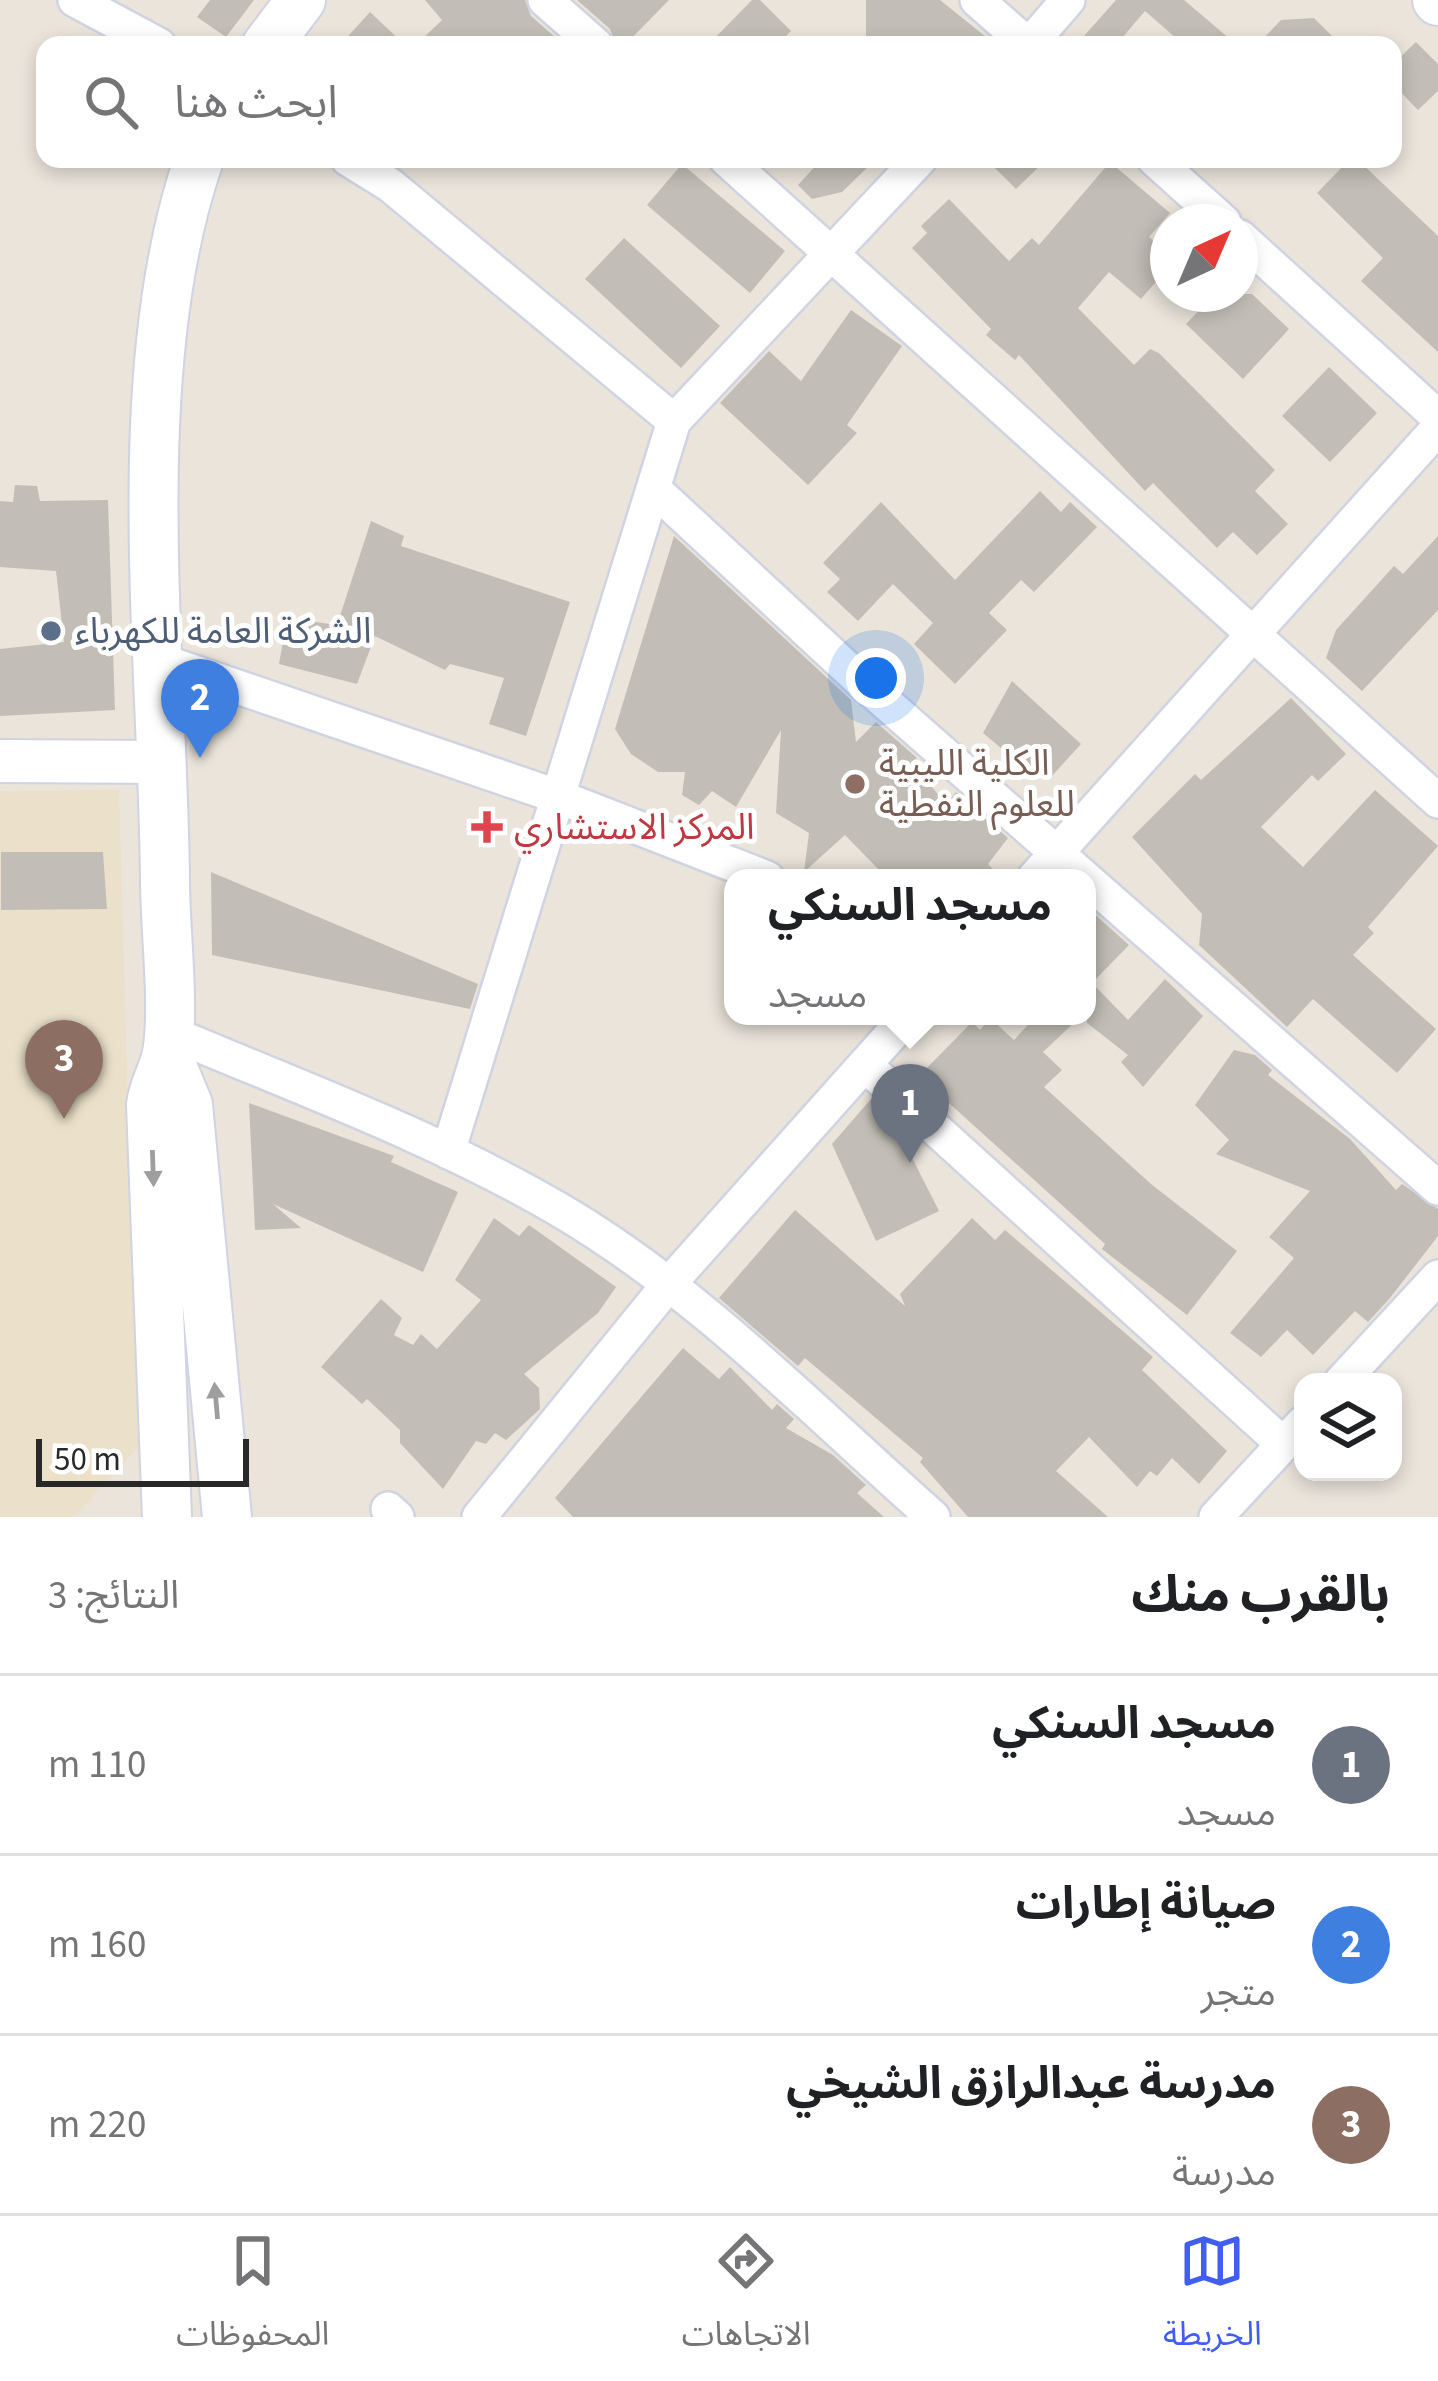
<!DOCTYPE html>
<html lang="ar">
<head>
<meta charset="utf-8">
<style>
	body { margin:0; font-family:"Source Sans 3","Noto Sans Arabic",sans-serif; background:#f6f6f6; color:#202124; direction:rtl }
	.controls { position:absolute; right:36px; bottom:36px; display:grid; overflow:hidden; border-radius:24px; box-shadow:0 6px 18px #0003 }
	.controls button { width:108px; height:108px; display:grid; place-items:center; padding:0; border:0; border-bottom:3px solid #e0e0e0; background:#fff; color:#202124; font:60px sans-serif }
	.compass { position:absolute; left:1150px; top:204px; width:108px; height:108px; border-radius:50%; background:#fff; box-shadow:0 6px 18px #0003; rotate:44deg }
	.scale { position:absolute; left:36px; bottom:30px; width:213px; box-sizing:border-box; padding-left:12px; border:6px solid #282828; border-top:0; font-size:33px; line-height:42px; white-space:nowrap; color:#282828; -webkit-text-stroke:9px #fff; paint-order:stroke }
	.you { position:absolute; left:876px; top:678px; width:42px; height:42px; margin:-30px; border:9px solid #fff; border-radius:50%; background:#1a73e8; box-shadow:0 0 0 18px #1a73e833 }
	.badge { display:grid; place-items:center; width:78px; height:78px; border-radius:50%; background:#415ef1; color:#fff; font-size:39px; font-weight:700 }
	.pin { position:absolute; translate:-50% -99px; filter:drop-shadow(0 3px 6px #0008) }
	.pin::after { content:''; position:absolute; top:63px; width:42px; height:36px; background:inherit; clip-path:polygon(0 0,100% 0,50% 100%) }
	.popup { position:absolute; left:724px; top:869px; width:372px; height:156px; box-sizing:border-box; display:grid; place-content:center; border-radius:24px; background:#fff; filter:drop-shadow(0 3px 9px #0005); font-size:39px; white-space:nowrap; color:#757577 }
	.popup b { font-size:45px; color:#202124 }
	.popup::after { content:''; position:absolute; left:50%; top:100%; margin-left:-24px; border:24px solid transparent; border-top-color:#fff }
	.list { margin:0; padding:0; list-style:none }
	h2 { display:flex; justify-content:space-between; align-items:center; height:156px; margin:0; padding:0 48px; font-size:51px }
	h2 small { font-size:39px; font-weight:400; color:#757577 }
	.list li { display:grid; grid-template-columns:78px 1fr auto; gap:36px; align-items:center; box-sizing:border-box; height:180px; padding:0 48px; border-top:3px solid #e0e0e0 }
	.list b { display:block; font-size:45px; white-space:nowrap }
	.list p { margin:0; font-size:39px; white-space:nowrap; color:#757577 }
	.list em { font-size:39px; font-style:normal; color:#757577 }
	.icon { flex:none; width:66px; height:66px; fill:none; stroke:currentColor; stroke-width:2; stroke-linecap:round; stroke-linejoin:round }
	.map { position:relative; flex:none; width:1438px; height:1517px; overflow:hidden; direction:ltr }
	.search { position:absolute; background:#fff; box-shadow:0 6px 18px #0003; left:36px; right:36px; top:36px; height:132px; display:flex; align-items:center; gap:30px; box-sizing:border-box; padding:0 42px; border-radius:24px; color:#757577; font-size:45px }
	.sheet { height:696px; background:#fff }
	nav { display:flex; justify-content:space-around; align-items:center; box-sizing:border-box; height:168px; border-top:3px solid #e0e0e0; background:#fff; font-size:33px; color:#757577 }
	nav a { display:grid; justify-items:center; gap:6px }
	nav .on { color:#415ef1 }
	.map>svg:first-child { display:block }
	.education { fill:#ebe1ca }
	.building { fill:#c2beb7 }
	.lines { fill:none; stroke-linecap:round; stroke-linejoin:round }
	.minor-casing { stroke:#d0d3e1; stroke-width:38 }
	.tertiary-casing { stroke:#d0d3e1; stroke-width:46 }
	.secondary-casing { stroke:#d0d3e1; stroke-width:52 }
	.minor { stroke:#fff; stroke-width:33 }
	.tertiary { stroke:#fff; stroke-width:42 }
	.secondary { stroke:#fff; stroke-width:48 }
	.oneway { fill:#9e9e9e }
	.service-dot { fill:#5c6f8a; stroke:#fff; stroke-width:4.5 }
	.education-dot { fill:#8d6e63; stroke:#fff; stroke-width:4.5 }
	.health-dot { fill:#e0444e; stroke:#fff; stroke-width:4.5 }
	.labels { text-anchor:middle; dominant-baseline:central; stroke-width:10; stroke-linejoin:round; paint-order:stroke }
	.service-label { font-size:36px; fill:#4e5e75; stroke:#fff; text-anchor:start }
	.education-label { font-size:36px; fill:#785e54; stroke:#fff; text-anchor:start }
	.health-label { font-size:36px; fill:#be3a42; stroke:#fff; text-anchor:start }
</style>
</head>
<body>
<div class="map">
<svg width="1438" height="1517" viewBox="0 0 1438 1517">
	<rect width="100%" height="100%" fill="#eae4db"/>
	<path class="education" d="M 119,790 L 138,1447 L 74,1517 L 0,1517 L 0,791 Z"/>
	<path class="building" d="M 210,0 L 254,0 L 226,37 L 197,17 Z
		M 425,0 L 525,0 L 531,16 L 564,45 L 416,45 L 442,20 Z
		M 577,0 L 669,0 L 625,45 L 616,45 L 610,29 Z
		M 752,0 L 760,0 L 791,31 L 777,45 L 708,45 Z
		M 866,0 L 940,0 L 996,45 L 866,45 Z
		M 1116,0 L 1184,0 L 1237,45 L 1184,45 L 1145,11 L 1116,45 L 1076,45 Z
		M 370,12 L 405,45 L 340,45 Z
		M 1314,18 L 1341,45 L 1257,45 L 1281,20 Z
		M 1416,42 L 1438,64 L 1438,91 L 1418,110 L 1393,84 L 1393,64 Z
		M 822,159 L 876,159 L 842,192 L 812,199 L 798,185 Z
		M 986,159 L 1047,159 L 1016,189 Z
		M 1350,159 L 1357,159 L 1438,236 L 1438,352 L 1361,281 L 1383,258 L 1317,193 Z
		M 1110,162 L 1170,213 L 1149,237 L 1168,254 L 1168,268 L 1141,299 L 1109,272 L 1078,308 L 1134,365 L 1150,349 L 1159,353 L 1275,470 L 1255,491 L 1288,524 L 1257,555 L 1233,532 L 1217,548 L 1153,483 L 1145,491 L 1019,355 L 1015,360 L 986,335 L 991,329 L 912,248 L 927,233 L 921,226 L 949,199 L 1009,261 L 1032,238 L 1039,245 Z
		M 682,164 L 785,251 L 750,293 L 647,205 Z
		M 624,238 L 720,326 L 681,368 L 585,279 Z
		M 1215,294 L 1252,294 L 1289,329 L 1243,379 L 1186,324 Z
		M 851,310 L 902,346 L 847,425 L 857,433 L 808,485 L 720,403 L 769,351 L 801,381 Z
		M 1329,367 L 1377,413 L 1330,462 L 1282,416 Z
		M 15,485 L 37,486 L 40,501 L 108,500 L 115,710 L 0,716 L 0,649 L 64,642 L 56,571 L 0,567 L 0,501 L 13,502 Z
		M 1040,491 L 1061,512 L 1070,502 L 1097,527 L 1034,592 L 1021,580 L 989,613 L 1007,630 L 955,684 L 914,644 L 933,623 L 893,584 L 858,621 L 827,592 L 840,579 L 823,563 L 881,502 L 955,580 Z
		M 371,521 L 404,536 L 401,546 L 570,602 L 526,736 L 489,724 L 504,678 L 450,664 L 445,670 L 375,636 L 357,684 L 279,664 L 287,618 L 337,625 Z
		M 674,536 L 851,700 L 856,742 L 876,722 L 917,758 L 911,762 L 946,804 L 956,792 L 1008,838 L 988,864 L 1001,878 L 887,878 L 845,835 L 804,872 L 809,833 L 776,813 L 781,730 L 736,807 L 712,791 L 699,805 L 682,795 L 685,772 L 658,772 L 631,754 L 615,729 Z
		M 1438,536 L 1438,610 L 1362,691 L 1326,658 L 1336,630 L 1394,566 L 1403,574 Z
		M 1012,681 L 1081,744 L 1051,777 L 1044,772 L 1037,778 L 983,733 Z
		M 1291,698 L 1346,754 L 1318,781 L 1312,775 L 1261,827 L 1303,867 L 1375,790 L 1438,846 L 1368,927 L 1374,933 L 1353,955 L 1436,1029 L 1397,1073 L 1313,999 L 1287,1027 L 1199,945 L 1202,914 L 1132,837 L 1195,774 L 1201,780 Z
		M 1,852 L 103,852 L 107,909 L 1,910 Z
		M 211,872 L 478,984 L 470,1009 L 212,955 Z
		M 1091,911 L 1129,945 L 1092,983 L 1128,1020 L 1165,979 L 1203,1016 L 1143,1087 L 1121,1062 L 1128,1055 L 1087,1023 Z
		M 1036,1016 L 1081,1016 L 1043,1052 L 1062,1070 L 1044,1087 L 1151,1184 L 1237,1251 L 1187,1315 L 1102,1249 L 1105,1244 L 919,1076 L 972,1022 L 980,1030 L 990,1018 L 1014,1040 Z
		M 1234,1050 L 1255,1055 L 1272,1070 L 1268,1075 L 1350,1139 L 1396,1190 L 1402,1184 L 1438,1209 L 1438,1236 L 1390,1298 L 1368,1322 L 1355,1311 L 1313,1355 L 1287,1330 L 1261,1357 L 1230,1333 L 1294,1258 L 1269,1237 L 1310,1191 L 1216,1154 L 1229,1140 L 1195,1105 Z
		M 871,1099 L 892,1118 L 939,1211 L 876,1241 L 832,1144 Z
		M 249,1103 L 394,1156 L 391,1162 L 458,1192 L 423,1272 L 273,1204 L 301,1228 L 255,1230 Z
		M 795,1210 L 905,1306 L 900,1294 L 972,1218 L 995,1240 L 1005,1230 L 1153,1357 L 1142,1370 L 1227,1451 L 1199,1484 L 1172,1458 L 1157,1476 L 1150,1471 L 1137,1487 L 1089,1437 L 1056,1471 L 1108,1517 L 968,1517 L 920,1462 L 923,1458 L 805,1358 L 798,1366 L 719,1298 Z
		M 494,1218 L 519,1236 L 529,1225 L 616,1287 L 598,1313 L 524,1374 L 539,1388 L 540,1409 L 506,1440 L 495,1433 L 486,1444 L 476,1441 L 443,1489 L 400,1443 L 400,1430 L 367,1399 L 362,1404 L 321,1367 L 381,1299 L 402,1318 L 394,1335 L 413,1345 L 421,1334 L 437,1349 L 481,1300 L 455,1280 Z
		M 683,1348 L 719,1379 L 730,1367 L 772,1410 L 777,1404 L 794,1419 L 786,1428 L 833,1455 L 866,1485 L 857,1493 L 884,1517 L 573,1517 L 555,1498 Z"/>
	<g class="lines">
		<defs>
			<path id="minor" d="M 75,0 L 159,45
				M 545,0 L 596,45
				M 977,0 L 1028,45
				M 1029,45 L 1068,0
				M 348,159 L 390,185 L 674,421
				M 726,159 L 1438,801
				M 1154,159 L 1224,222
				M 1240,237 L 1438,417
				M 655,490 L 861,681 L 1438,1188
				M 156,659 L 562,798 L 767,878
				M 1034,878 L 1438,428
				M 166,1031 C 297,1087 435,1137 558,1209 C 697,1290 814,1412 933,1517
				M 865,1065 L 1283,1444
				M 448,1152 L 674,421 L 920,159
				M 1341,1382 L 1438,1277
				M 388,1509 L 397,1517
				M 479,1517 L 668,1285 L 908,1016
				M 1216,1517 L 1303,1423"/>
			<path id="tertiary" d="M 0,761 L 164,762"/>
			<path id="secondary" d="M 1437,0 L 1438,1
				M 267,45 L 301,0
				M 167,1054 L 188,1105 L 227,1517
				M 167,1517 L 151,1105 C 153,1086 164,1071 167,1053 C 175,1007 165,930 165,881 C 163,656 125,372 199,159"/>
		</defs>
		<use href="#minor" class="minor-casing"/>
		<use href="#tertiary" class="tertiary-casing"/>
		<use href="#secondary" class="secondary-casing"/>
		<use href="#minor" class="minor"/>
		<use href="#tertiary" class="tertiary"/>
		<use href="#secondary" class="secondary"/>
	</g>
	<defs><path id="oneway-solid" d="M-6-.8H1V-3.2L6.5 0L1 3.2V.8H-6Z" transform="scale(3)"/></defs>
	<g class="oneway">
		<use href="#oneway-solid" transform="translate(153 1168) rotate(88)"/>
		<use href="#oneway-solid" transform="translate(216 1401) rotate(-95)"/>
	</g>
	<circle class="service-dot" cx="51" cy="631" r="12"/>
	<circle class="education-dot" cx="855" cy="784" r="12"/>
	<path class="health-dot" d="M481 809h12v12h12v12h-12v12h-12v-12h-12v-12h12z"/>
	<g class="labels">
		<g class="service-label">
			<text x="75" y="631">الشركة العامة للكهرباء</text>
		</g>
		<g class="education-label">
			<text x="879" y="763">الكلية الليبية<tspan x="879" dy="41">للعلوم النفطية</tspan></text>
		</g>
		<g class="health-label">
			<text x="514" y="827">المركز الاستشاري</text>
		</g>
	</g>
</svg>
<div class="controls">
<button><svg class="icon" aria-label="layers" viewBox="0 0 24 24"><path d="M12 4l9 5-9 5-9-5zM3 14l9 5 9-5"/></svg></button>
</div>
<svg class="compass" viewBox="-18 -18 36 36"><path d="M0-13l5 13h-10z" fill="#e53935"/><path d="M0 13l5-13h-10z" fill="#757577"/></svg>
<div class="scale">50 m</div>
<div class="you"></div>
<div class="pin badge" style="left:910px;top:1163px;background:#6b7280">1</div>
<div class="popup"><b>مسجد السنكي</b>مسجد</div>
<div class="pin badge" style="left:200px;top:758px;background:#3f7fe0">2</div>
<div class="pin badge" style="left:64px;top:1119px;background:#8d6e63">3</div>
<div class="search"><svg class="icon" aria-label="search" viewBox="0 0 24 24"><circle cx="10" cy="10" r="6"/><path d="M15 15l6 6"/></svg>ابحث هنا</div>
</div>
<section class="sheet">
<h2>بالقرب منك<small>النتائج: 3</small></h2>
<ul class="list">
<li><span class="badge" style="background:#6b7280">1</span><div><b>مسجد السنكي</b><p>مسجد</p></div><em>110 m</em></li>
<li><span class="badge" style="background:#3f7fe0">2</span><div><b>صيانة إطارات</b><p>متجر</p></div><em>160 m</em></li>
<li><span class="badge" style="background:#8d6e63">3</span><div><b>مدرسة عبدالرازق الشيخي</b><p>مدرسة</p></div><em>220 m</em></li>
</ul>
</section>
<nav>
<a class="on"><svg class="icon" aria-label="map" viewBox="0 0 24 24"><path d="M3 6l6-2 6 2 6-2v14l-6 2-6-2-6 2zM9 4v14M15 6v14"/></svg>الخريطة</a>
<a><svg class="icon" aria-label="directions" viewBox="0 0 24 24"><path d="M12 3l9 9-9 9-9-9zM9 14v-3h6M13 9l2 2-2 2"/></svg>الاتجاهات</a>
<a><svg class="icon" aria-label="saved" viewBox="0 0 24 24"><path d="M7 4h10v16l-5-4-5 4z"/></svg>المحفوظات</a>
</nav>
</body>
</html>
